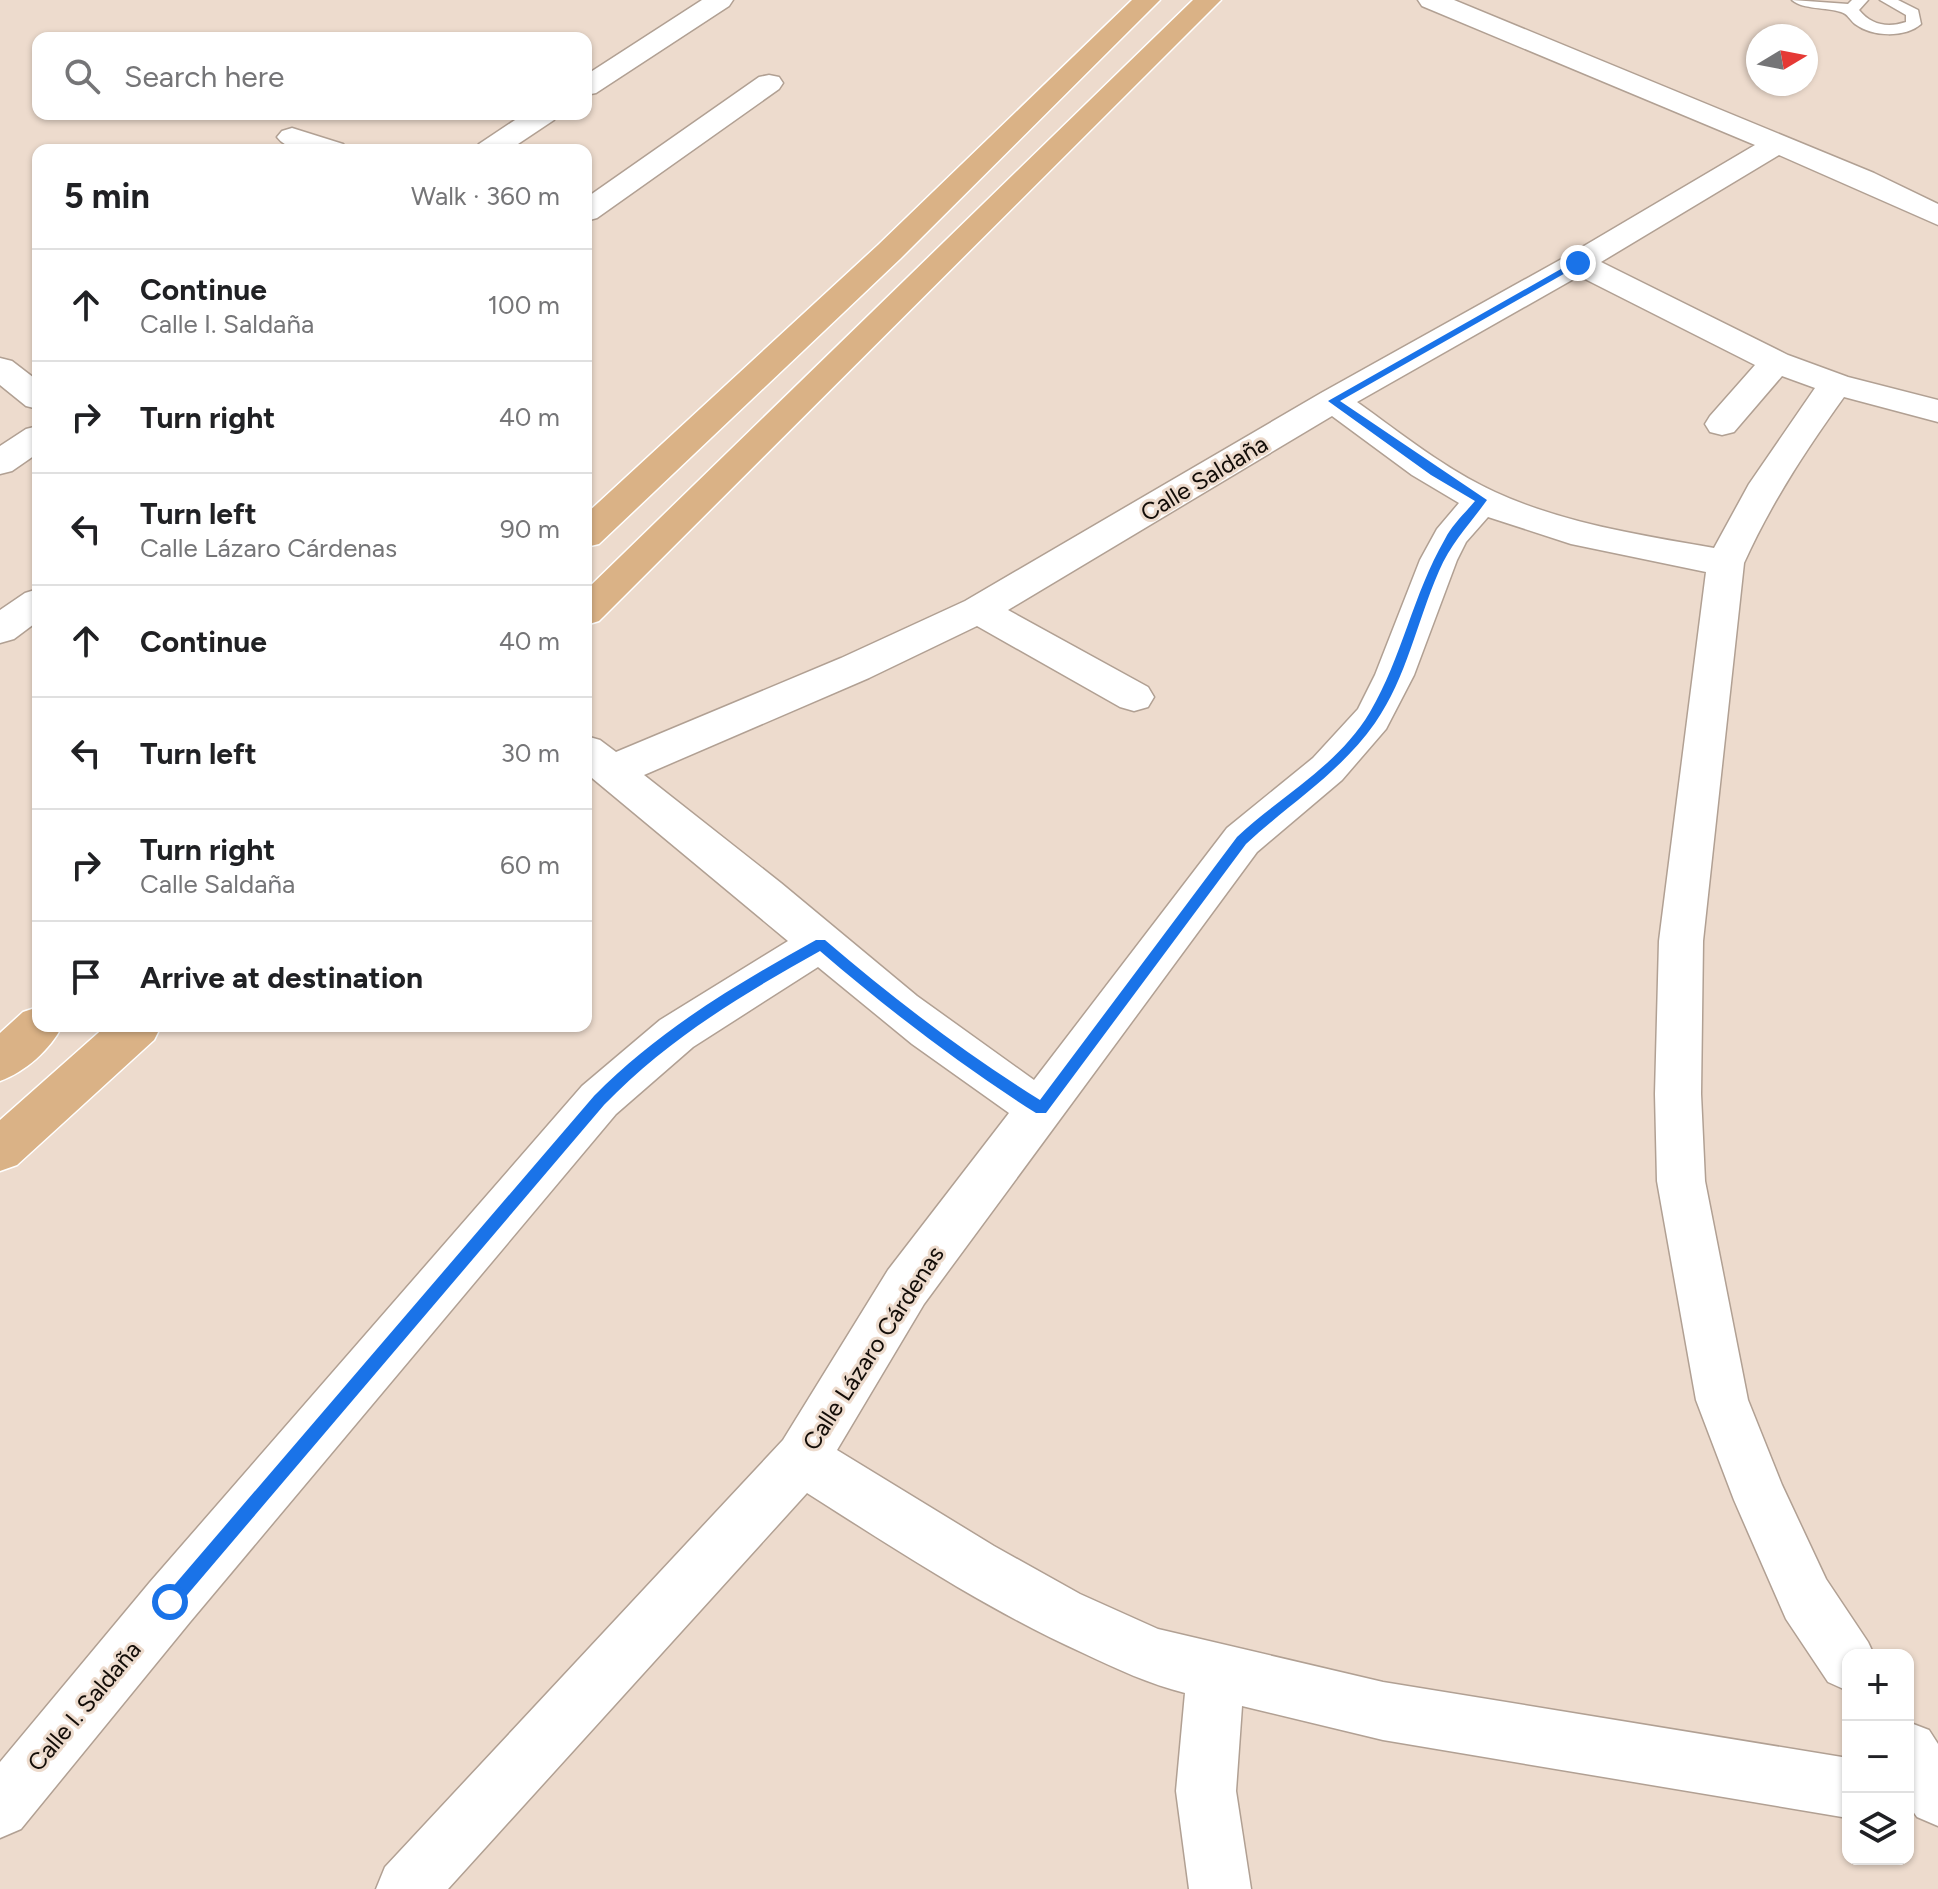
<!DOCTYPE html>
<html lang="en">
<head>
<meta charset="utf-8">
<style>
	body { margin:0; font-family:Figtree,sans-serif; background:#f6f6f6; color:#202124 }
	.controls { position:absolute; right:24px; bottom:24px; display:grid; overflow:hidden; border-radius:16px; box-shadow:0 2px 6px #0004 }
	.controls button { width:72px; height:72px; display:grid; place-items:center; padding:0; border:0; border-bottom:2px solid #e0e0e0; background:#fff; color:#202124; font:40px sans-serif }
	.compass { position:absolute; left:1746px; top:24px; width:72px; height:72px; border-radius:50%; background:#fff; box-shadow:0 2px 6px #0004; rotate:80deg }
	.stop { position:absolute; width:24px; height:24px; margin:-18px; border:6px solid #1a73e8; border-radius:50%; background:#fff }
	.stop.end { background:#1a73e8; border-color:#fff; box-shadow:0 2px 8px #0008 }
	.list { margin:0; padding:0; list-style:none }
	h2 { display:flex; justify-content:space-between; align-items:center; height:104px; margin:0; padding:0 32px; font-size:34px }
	h2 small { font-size:26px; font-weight:400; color:#757577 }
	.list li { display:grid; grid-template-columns:52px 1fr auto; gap:24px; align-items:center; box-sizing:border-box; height:112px; padding:0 32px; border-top:2px solid #e0e0e0 }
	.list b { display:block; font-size:30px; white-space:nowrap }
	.list p { margin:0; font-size:26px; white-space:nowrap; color:#757577 }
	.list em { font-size:26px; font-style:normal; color:#757577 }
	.icon { flex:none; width:44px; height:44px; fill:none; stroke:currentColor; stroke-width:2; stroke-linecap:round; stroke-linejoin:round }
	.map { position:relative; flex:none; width:1938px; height:1889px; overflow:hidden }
	.search { position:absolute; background:#fff; box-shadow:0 2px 6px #0004; left:32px; top:32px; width:560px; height:88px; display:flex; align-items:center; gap:20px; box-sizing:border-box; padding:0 28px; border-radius:16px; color:#757577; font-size:30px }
	.panel { position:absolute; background:#fff; box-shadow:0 2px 6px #0004; left:32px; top:144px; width:560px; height:888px; border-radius:16px }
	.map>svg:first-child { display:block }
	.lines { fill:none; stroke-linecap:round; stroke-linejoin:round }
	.service-casing { stroke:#b1a093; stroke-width:3 }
	.minor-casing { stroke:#b1a093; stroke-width:3 }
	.primary-casing { stroke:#fff; stroke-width:3 }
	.service { fill:#fff; fill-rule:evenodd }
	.minor { fill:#fff; fill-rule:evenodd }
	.primary { fill:#dab286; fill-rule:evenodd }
	.route { fill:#1a73e8 }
	.labels { text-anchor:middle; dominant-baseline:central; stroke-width:6; stroke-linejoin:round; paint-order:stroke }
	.street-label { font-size:24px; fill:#130d08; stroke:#eddbcd }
</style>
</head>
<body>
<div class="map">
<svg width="1938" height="1889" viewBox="0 0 1938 1889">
	<rect width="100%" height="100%" fill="#eddbcd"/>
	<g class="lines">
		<defs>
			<path id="service" d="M 1792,0 L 1848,4 L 1852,0 L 1868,0 L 1859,10 C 1871,25 1888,28 1906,22 L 1906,15 L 1880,0 L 1898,0 L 1918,10 L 1921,24 C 1905,38 1872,37 1855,24 C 1849,19 1848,14 1841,12 C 1826,7 1804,10 1792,0 Z"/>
			<path id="minor" d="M 702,0 L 733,0 L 729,6 L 596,93 L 586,95 L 586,75 Z
				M 1418,0 L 1454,0 L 1874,173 L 1938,204 L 1938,225 L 1779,155 L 1601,262 L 1788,355 L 1848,377 L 1938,400 L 1938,422 L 1844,397 C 1806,450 1771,503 1744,563 L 1703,941 L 1701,1094 L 1705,1181 L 1748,1400 L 1782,1485 L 1826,1579 L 1868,1642 L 1874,1655 L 1848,1655 L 1848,1691 L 1828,1682 L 1786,1619 L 1734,1500 L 1696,1400 L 1657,1181 L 1655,1094 L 1659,941 L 1706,572 L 1571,544 L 1488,517 L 1466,542 L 1457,560 L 1414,675 L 1386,729 L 1342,780 L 1257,852 L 924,1304 L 837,1450 L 994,1546 L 1080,1594 L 1158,1629 L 1383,1682 L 1848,1758 L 1848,1818 L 1383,1740 L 1242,1706 L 1236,1791 L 1251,1889 L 1189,1889 L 1176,1791 L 1185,1693 C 1149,1684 1117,1669 1083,1653 C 986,1609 897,1550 807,1493 L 448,1889 L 376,1889 L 385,1867 L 783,1440 L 888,1270 L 1009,1113 L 912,1044 L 818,967 L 693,1047 L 616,1114 L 190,1622 L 21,1829 L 0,1838 L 0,1762 L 150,1582 L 582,1086 L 660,1020 L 788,941 L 586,773 L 586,736 L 600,740 L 616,752 L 841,658 L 965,601 L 1321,393 L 1567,256 L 1755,145 L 1422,6 ZM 1579,276 L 1755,365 L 1710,416 L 1705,424 L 1710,432 L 1722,435 L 1734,432 L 1782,376 L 1815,388 L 1749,484 L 1714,548 C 1640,535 1565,524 1495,492 C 1445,469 1402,434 1357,402 ZM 1332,416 L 1412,475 L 1459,503 L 1437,529 L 1420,560 L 1375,675 L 1358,709 L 1313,758 L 1227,828 L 1034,1080 L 917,996 L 781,883 L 644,775 L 869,678 L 977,626 L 1120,707 L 1134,711 L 1148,707 L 1154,697 L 1148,687 L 1008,610 Z
				M 769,75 L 779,77 L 783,83 L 779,89 L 597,218 L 586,221 L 586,198 L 759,77 Z
				M 524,114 L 558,114 L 554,120 L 509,150 L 474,150 L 479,144 Z
				M 292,128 L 343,144 L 348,150 C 327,150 291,156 277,137 L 282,131 Z
				M 0,358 L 12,361 L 38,381 L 38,409 L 26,406 L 0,385 Z
				M 38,426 L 38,453 L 12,471 L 0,474 L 0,446 L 26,429 Z
				M 38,589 L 38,621 L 14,639 L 0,643 L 0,610 L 25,593 Z
				M 1908,1722 L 1929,1730 L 1938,1744 L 1938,1826 L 1917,1817 L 1908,1804 Z"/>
			<path id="primary" d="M 1132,0 L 1160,0 L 900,259 L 599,544 L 586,547 L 586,514 L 878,245 Z
				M 1193,0 L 1221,0 L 599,621 L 586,625 L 586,590 Z
				M 38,1007 L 38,1026 L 62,1026 C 50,1050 25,1072 0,1081 L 0,1033 L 23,1012 Z
				M 106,1026 L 161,1026 L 154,1040 L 17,1165 L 0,1171 L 0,1120 Z"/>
		</defs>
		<use href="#service" class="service-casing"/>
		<use href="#minor" class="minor-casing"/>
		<use href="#primary" class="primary-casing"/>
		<use href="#service" class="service"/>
		<use href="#minor" class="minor"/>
		<use href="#primary" class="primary"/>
	</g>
	<path class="route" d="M 1575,261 L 1583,263 L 1340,401 L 1487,500 C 1470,524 1451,543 1439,571 C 1417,621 1407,677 1375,723 C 1339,774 1291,802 1246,844 L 1046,1113 L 1036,1113 C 960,1065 889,1010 820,951 C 741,995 667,1040 604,1105 L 176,1608 L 170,1611 L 164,1608 L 162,1602 L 164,1597 L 594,1096 C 659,1030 735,985 816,940 L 825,940 C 893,998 964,1053 1040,1100 L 1237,837 C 1282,795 1338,766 1370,712 C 1402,658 1413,594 1445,539 C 1452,525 1465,513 1475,501 L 1431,475 L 1328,401 Z"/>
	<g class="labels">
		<g class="street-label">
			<text transform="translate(1204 478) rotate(-31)">Calle Saldaña</text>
			<text transform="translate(873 1348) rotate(-57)">Calle Lázaro Cárdenas</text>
			<text transform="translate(84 1706) rotate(-50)">Calle I. Saldaña</text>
		</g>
	</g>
</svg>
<div class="controls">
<button>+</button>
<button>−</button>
<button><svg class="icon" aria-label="layers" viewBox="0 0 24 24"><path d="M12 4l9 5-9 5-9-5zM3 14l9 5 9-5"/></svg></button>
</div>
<svg class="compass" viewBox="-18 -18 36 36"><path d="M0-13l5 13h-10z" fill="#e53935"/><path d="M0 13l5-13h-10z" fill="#757577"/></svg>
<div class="stop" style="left:170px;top:1602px"></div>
<div class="stop end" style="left:1578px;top:263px"></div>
<div class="search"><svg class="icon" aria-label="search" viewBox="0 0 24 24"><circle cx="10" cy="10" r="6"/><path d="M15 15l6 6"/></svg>Search here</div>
<section class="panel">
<h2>5 min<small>Walk · 360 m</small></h2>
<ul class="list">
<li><svg class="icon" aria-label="ahead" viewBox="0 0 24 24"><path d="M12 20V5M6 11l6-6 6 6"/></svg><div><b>Continue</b><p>Calle I. Saldaña</p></div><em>100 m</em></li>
<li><svg class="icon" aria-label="right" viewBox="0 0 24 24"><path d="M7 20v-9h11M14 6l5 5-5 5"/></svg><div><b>Turn right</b></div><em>40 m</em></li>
<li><svg class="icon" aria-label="left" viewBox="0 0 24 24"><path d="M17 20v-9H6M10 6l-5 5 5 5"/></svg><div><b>Turn left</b><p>Calle Lázaro Cárdenas</p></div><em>90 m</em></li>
<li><svg class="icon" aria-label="ahead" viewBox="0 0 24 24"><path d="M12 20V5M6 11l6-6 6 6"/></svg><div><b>Continue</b></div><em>40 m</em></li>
<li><svg class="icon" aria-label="left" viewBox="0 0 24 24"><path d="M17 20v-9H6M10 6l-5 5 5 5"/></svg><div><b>Turn left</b></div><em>30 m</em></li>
<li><svg class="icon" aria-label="right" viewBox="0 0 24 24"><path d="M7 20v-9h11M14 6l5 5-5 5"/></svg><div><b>Turn right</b><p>Calle Saldaña</p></div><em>60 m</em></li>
<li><svg class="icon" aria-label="arrive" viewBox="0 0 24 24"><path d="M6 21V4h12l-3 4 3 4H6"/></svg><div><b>Arrive at destination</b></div></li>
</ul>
</section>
</div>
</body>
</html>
